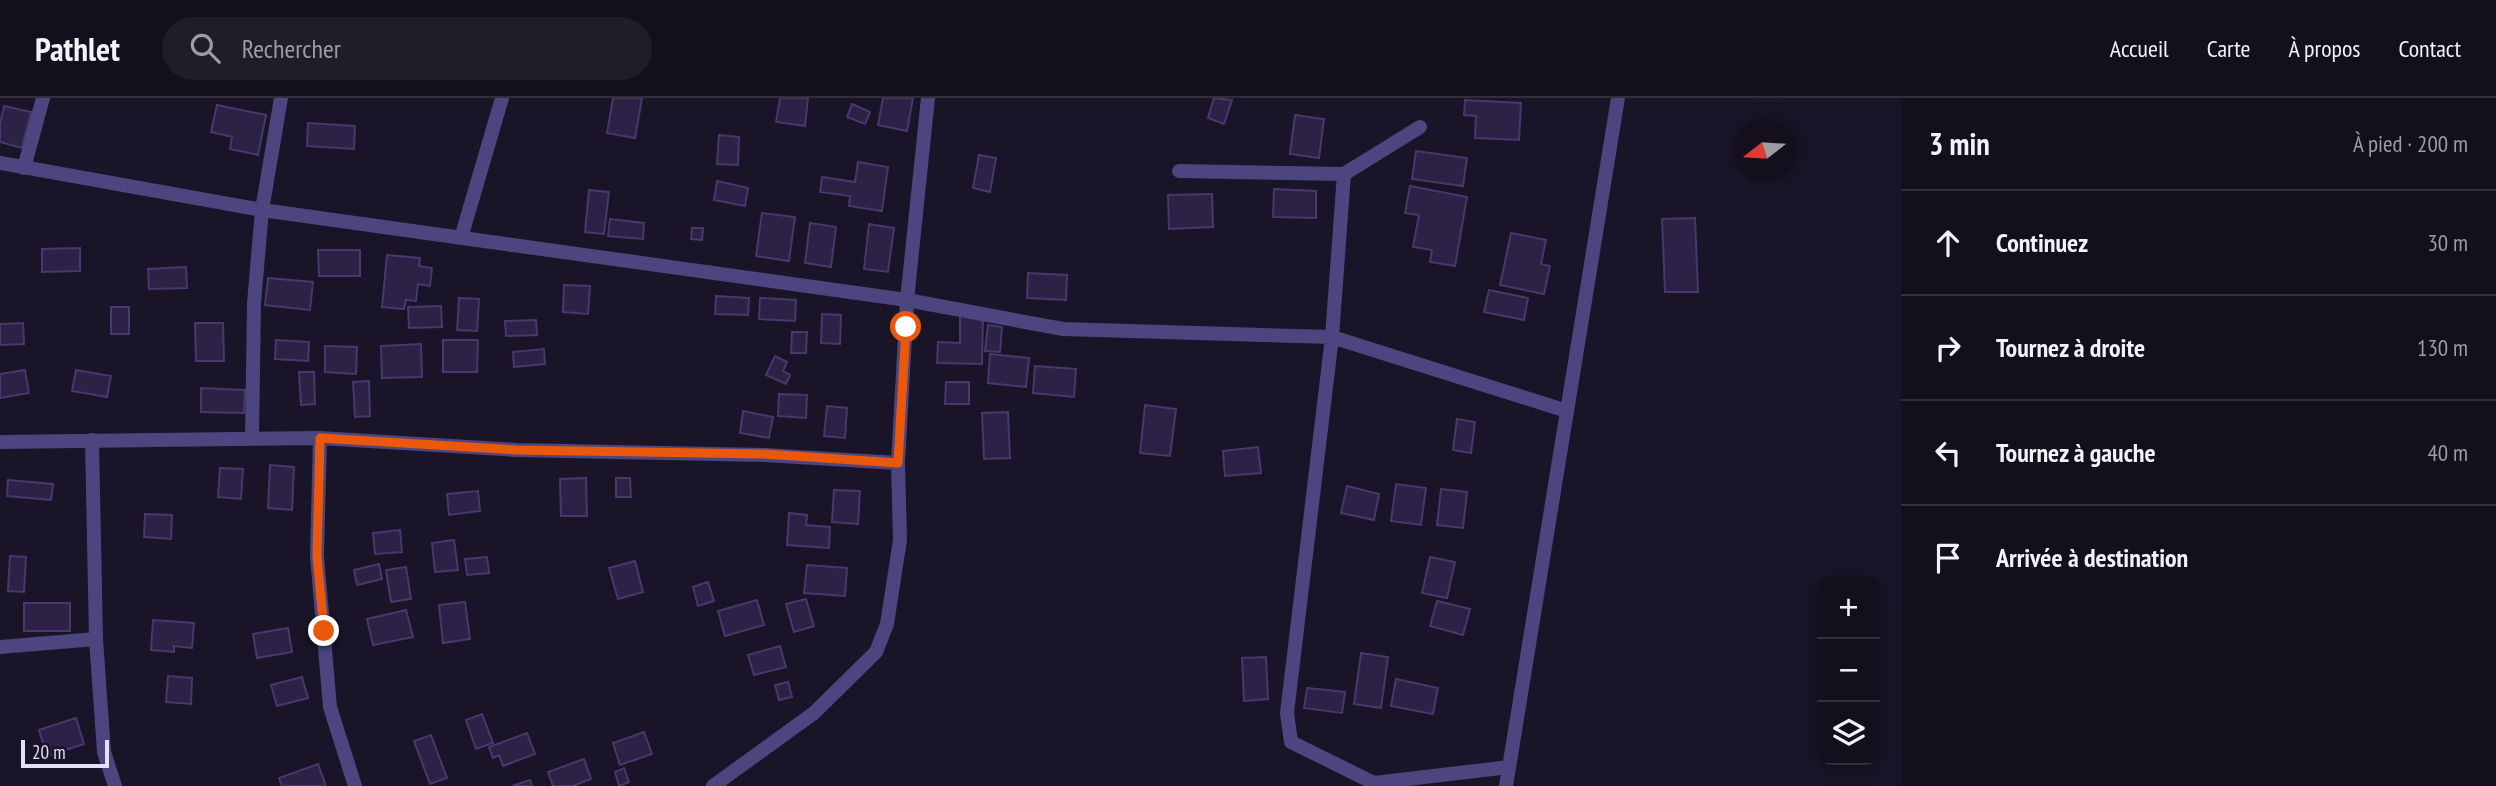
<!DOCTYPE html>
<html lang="fr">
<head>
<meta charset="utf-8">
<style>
	body { margin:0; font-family:"PT Sans Narrow",sans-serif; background:#201d2a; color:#f1f3f6 }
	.controls { position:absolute; right:21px; bottom:21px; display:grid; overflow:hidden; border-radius:14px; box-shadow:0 4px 18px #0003 }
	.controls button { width:63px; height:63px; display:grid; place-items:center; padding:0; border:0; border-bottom:2px solid #322f3b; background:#130f1d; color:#f1f3f6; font:35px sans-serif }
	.compass { position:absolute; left:1733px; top:21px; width:63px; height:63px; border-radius:50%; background:#130f1d; box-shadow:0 4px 18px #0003; rotate:253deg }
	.scale { position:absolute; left:21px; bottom:18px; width:88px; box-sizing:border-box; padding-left:7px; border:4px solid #e4dffa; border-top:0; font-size:19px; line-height:24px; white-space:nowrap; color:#e4dffa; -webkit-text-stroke:5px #191427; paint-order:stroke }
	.stop { position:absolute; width:21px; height:21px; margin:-16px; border:5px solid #ea580c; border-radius:50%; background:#fff }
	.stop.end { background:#ea580c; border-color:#fff; box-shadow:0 2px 7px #0008 }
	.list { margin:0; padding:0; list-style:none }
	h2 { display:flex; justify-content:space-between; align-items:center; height:91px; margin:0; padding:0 28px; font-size:30px }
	h2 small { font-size:23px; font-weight:400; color:#9d9ca4 }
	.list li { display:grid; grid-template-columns:46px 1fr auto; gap:21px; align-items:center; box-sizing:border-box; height:105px; padding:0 28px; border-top:2px solid #322f3b }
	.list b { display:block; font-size:26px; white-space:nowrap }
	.list em { font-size:23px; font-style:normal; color:#9d9ca4 }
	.icon { flex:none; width:38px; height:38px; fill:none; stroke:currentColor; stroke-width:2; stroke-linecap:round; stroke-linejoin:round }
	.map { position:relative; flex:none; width:1901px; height:688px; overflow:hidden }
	header { display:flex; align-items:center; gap:42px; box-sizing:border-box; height:98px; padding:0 35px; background:#130f1d; border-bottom:2px solid #322f3b }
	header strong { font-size:33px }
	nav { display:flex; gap:38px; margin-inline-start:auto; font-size:24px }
	.search { width:490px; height:63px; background:#201d2a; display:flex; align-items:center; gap:18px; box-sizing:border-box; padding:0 24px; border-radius:38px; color:#9d9ca4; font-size:26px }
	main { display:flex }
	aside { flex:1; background:#130f1d }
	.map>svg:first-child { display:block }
	.building { fill:#2c2246; stroke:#47386e; stroke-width:2 }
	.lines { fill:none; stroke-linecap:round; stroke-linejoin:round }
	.minor { stroke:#4c4580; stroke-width:14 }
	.tertiary { stroke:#4c4580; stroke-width:14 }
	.route { stroke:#ea580c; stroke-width:9 }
</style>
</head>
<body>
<header>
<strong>Pathlet</strong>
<div class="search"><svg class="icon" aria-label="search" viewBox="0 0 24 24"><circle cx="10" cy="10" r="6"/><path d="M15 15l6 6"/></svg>Rechercher</div>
<nav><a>Accueil</a><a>Carte</a><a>À propos</a><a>Contact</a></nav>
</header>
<main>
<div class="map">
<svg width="1901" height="688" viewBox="0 0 1901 688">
	<rect width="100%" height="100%" fill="#191427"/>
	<path class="building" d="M 613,0 L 642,0 L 635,40 L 607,35 Z
		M 780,0 L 808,0 L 805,28 L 776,24 Z
		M 883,0 L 913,0 L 907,33 L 878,27 Z
		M 1214,0 L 1232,2 L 1224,26 L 1208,20 Z
		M 1465,2 L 1521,5 L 1519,42 L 1475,40 L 1476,18 L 1464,17 Z
		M 852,6 L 870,14 L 865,26 L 847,19 Z
		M 217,7 L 266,17 L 258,57 L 230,51 L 232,39 L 211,34 Z
		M 4,8 L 31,14 L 22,50 L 0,44 L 0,26 Z
		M 1295,17 L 1324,21 L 1319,60 L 1290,56 Z
		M 308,25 L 355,28 L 354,51 L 307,48 Z
		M 719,37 L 739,39 L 738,67 L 717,66 Z
		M 1416,53 L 1467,60 L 1463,88 L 1412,81 Z
		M 979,57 L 996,60 L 990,94 L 973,90 Z
		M 858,64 L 888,69 L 882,113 L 849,108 L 850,98 L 820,94 L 822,79 L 855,84 Z
		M 717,83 L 748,90 L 745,108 L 714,102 Z
		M 1410,88 L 1467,99 L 1455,168 L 1430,164 L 1432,152 L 1413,149 L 1419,117 L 1405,115 Z
		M 1274,91 L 1316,93 L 1316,120 L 1273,119 Z
		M 589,92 L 609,94 L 604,136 L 585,134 Z
		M 1212,96 L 1213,129 L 1169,131 L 1168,97 Z
		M 762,115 L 795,119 L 789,163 L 756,158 Z
		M 1695,120 L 1698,194 L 1665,194 L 1662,121 Z
		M 610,121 L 644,125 L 643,141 L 608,138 Z
		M 810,125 L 836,129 L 831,169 L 805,165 Z
		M 869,126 L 894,130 L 888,174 L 864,171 Z
		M 692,130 L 703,130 L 702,142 L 691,141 Z
		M 1511,135 L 1546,142 L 1541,166 L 1550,168 L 1544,196 L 1500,187 Z
		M 80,150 L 80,173 L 42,174 L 42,151 Z
		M 318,152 L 360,152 L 360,178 L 319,178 Z
		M 387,157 L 420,160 L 419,168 L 432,170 L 430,188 L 418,186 L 416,203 L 406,202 L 404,211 L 382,209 Z
		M 186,169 L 187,190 L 149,191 L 148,171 Z
		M 1028,175 L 1067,177 L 1066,202 L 1027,200 Z
		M 268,180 L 313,184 L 310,212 L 265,207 Z
		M 564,187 L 590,188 L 588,216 L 563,214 Z
		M 1489,192 L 1528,200 L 1524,222 L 1484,214 Z
		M 716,198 L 749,200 L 748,217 L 715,216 Z
		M 459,200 L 479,201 L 477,233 L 457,232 Z
		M 760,200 L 796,202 L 795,223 L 759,221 Z
		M 441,208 L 442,229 L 409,230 L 408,209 Z
		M 111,209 L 129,209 L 129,236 L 111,236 Z
		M 822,216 L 841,217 L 840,246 L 821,245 Z
		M 960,216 L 983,216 L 982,266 L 937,265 L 938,244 L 960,245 Z
		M 536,222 L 537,237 L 506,238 L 505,223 Z
		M 23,225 L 24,246 L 0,247 L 0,226 Z
		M 195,225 L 223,225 L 224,263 L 196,263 Z
		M 988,227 L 1002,229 L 1000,254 L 985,253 Z
		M 792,234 L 807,234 L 806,255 L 791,255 Z
		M 276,242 L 309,244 L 308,263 L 275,261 Z
		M 443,242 L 478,242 L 477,274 L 443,274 Z
		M 421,246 L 422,279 L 382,280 L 381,248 Z
		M 325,248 L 357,249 L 356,276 L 325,274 Z
		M 544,251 L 545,266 L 514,269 L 513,254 Z
		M 990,256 L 1029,260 L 1026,289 L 988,285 Z
		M 775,258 L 787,264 L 783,273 L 790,277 L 786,286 L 766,277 Z
		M 1035,268 L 1076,271 L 1074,299 L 1033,295 Z
		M 25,272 L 29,295 L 0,300 L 0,276 Z
		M 76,272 L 111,278 L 107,299 L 72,293 Z
		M 299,274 L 314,274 L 315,306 L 301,307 Z
		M 369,283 L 370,318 L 355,319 L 353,284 Z
		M 946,284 L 969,284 L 969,306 L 945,306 Z
		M 201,290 L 245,292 L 244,315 L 201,314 Z
		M 779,296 L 807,297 L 806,320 L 778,318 Z
		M 1145,307 L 1176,311 L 1170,358 L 1140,355 Z
		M 827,308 L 847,310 L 845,340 L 824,338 Z
		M 743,313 L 773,319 L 769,340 L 740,335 Z
		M 1008,314 L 1010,360 L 984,361 L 982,315 Z
		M 1457,321 L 1475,324 L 1471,355 L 1453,352 Z
		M 1258,349 L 1261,375 L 1225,378 L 1223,353 Z
		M 270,367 L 294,369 L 292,412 L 268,410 Z
		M 220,370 L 243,371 L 241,401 L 218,399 Z
		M 586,380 L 587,418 L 561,418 L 560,381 Z
		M 616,380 L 630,380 L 631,399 L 616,399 Z
		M 8,382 L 53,386 L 51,402 L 7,398 Z
		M 1396,386 L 1426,390 L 1421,427 L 1391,423 Z
		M 1347,388 L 1379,396 L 1374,422 L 1341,415 Z
		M 1441,391 L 1467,394 L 1463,430 L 1437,427 Z
		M 834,392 L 860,393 L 858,426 L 832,424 Z
		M 478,393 L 480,413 L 449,417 L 447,396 Z
		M 789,415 L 807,417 L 806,427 L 830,429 L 829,450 L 787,447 Z
		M 145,416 L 172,417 L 171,441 L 144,439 Z
		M 400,432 L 402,454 L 375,456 L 373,435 Z
		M 454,442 L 458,472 L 435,474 L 432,445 Z
		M 10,458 L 26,459 L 24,494 L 8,493 Z
		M 487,459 L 489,475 L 467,477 L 465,461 Z
		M 1430,459 L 1455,464 L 1447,500 L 1422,495 Z
		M 635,463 L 643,494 L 618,501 L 609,470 Z
		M 379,466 L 382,481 L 357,487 L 354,472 Z
		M 807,467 L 847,470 L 845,498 L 804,495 Z
		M 406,469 L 411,501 L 391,504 L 386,472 Z
		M 708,484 L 714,503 L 698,508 L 693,489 Z
		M 806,501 L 814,528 L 794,534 L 786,506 Z
		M 757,502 L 764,527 L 725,538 L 718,513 Z
		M 1437,503 L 1470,511 L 1463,537 L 1430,528 Z
		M 465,504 L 470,541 L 443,545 L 439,507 Z
		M 24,505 L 70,505 L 70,533 L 24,533 Z
		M 406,512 L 413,539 L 373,547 L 367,521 Z
		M 153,522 L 194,525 L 192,550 L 174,548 L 174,554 L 151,552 Z
		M 288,530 L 292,554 L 257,560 L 253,536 Z
		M 780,548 L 786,569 L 754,577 L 748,557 Z
		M 1361,555 L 1388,559 L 1381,610 L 1354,606 Z
		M 1266,559 L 1268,601 L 1244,603 L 1242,560 Z
		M 168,578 L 192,580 L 191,606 L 166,604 Z
		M 302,579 L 308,600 L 277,608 L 271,587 Z
		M 1396,581 L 1438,590 L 1433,616 L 1391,608 Z
		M 788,584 L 792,599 L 779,602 L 775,587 Z
		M 1307,590 L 1345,594 L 1342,615 L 1304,610 Z
		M 482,616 L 493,645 L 476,651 L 466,622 Z
		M 76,620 L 84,646 L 47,658 L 39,632 Z
		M 644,634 L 652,656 L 620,667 L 613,645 Z
		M 527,635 L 535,656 L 503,668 L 499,657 L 493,660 L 489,649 Z
		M 431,637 L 447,680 L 430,686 L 414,643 Z
		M 584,661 L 591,681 L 573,688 L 553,688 L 548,674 Z
		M 318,666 L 326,688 L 282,688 L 279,680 Z
		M 624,670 L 629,684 L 619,688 L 615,674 Z
		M 530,682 L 532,688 L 512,688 Z"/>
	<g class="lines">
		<path class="minor" d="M 0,65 L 262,112 L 907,202 L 1063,231 L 1332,239 L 1567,313
			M 24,70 L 43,0
			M 1179,73 L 1344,76 L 1332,239 L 1287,615 L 1291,644 L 1374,685 L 1509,669
			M 1344,76 L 1420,29
			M 461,140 L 502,0
			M 252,340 L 254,205 L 262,112 L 281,0
			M 320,340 L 317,458 L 330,609 L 355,688
			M 92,342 L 96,541 L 104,654 L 115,688
			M 0,344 L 320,340 L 517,352 L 765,357 L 898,365
			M 0,549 L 96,541
			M 713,688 L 814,615 L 876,554 L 887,526 L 900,442 L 898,365 L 907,202 L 928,0"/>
		<path class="tertiary" d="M 1506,688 L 1618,0"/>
	</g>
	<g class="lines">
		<path class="route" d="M 324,533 L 317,458 L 320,340 L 517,352 L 765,356 L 898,365 L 906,229"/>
	</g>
</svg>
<div class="controls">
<button>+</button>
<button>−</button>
<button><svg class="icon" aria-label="layers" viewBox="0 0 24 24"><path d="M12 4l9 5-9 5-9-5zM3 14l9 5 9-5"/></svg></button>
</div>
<svg class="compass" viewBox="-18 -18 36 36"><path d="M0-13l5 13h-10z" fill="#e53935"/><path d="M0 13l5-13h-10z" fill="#9d9ca4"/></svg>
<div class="scale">20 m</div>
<div class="stop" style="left:906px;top:229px"></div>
<div class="stop end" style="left:324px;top:533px"></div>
</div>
<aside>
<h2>3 min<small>À pied · 200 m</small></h2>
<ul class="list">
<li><svg class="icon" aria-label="ahead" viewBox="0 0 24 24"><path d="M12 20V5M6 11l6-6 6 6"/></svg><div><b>Continuez</b></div><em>30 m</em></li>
<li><svg class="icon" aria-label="right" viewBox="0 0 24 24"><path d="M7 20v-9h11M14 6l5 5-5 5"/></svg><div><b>Tournez à droite</b></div><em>130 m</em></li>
<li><svg class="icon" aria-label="left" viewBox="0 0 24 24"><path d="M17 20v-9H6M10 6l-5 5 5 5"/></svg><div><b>Tournez à gauche</b></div><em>40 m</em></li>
<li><svg class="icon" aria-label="arrive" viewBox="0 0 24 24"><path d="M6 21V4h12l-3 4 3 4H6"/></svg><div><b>Arrivée à destination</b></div></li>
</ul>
</aside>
</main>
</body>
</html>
